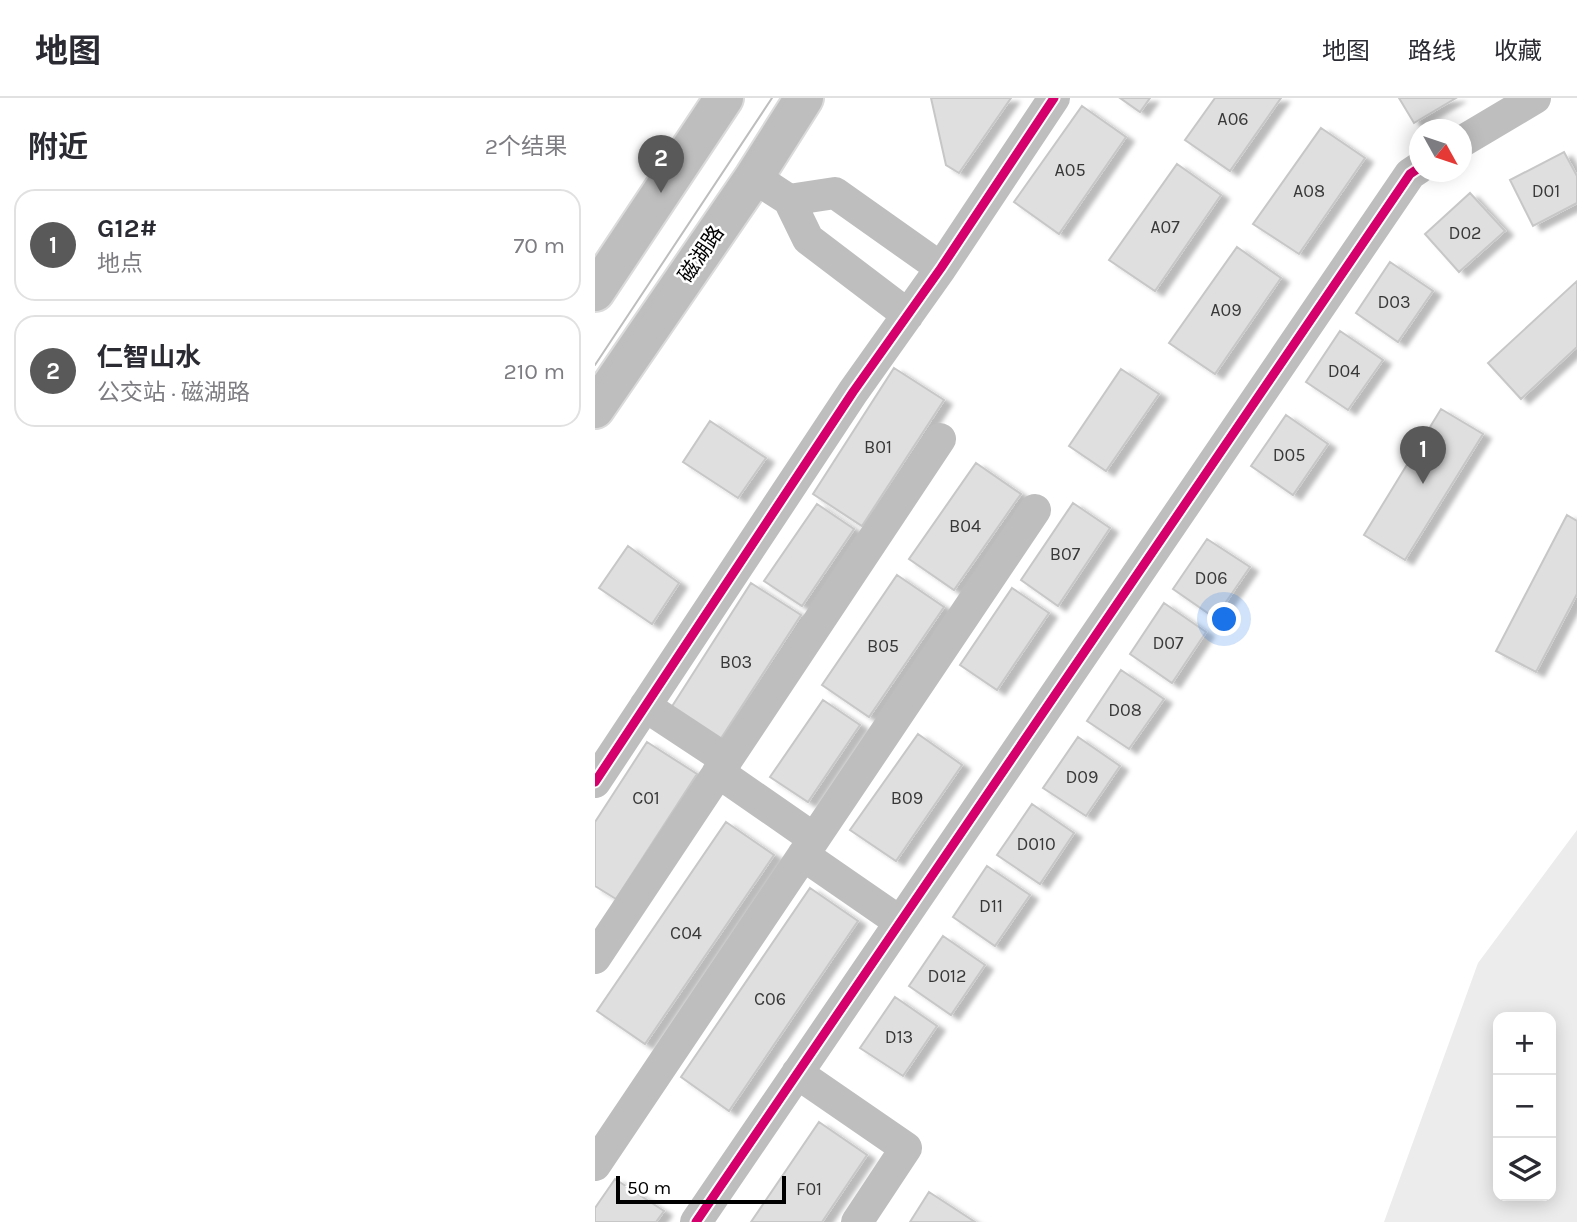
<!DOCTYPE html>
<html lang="zh">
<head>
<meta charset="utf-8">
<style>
	body { margin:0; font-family:Karla,"Noto Sans SC",sans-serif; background:#f2f2f3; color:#2b2b33 }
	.controls { position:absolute; right:21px; bottom:21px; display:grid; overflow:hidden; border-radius:14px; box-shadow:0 4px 18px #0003 }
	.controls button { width:63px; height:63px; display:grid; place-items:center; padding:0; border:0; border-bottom:2px solid #e1e1e2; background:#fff; color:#2b2b33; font:35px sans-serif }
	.compass { position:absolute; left:814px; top:21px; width:63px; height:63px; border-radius:50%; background:#fff; box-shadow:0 4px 18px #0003; rotate:130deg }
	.scale { position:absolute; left:21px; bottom:18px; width:170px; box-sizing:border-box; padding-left:7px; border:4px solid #000; border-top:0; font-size:19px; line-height:24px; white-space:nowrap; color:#000; -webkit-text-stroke:5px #fff; paint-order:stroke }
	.you { position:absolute; left:630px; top:522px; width:24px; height:24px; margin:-18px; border:5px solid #fff; border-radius:50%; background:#1a73e8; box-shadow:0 0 0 10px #1a73e833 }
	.badge { display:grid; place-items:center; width:46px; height:46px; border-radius:50%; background:#595959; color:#fff; font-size:23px; font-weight:700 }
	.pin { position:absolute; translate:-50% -58px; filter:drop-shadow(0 2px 4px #0008) }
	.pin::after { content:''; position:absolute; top:37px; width:24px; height:21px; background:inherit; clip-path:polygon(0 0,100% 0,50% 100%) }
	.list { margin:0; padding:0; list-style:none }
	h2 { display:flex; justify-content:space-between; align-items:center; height:91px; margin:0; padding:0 28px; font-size:30px }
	h2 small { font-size:23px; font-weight:400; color:#7c7c81 }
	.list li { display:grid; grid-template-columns:46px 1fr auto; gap:21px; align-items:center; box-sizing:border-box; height:112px; margin:0 14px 14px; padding:0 14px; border:2px solid #e1e1e2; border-radius:21px }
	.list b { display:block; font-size:26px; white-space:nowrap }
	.list p { margin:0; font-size:23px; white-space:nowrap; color:#7c7c81 }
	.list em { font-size:23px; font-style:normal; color:#7c7c81 }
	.icon { flex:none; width:38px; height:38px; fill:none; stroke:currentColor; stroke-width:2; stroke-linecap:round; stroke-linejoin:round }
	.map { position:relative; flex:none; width:982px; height:1124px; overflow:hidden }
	header { display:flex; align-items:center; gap:42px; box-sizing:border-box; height:98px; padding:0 35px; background:#fff; border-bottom:2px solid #e1e1e2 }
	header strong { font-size:33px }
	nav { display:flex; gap:38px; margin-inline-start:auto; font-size:24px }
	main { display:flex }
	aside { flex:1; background:#fff }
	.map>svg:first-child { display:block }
	.green { fill:#ececec; fill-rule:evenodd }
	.building { fill:#dfdfdf; stroke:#c7c7c7; stroke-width:2; filter:url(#shadow) }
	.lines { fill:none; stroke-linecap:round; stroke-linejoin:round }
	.major-casing { stroke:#dbdbdb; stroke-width:42 }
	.minor { stroke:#bebebe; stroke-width:32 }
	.major { stroke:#bebebe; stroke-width:38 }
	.tram { stroke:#bebebe; stroke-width:2 }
	.cycleway-casing { stroke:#fff; stroke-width:13 }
	.cycleway { stroke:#d6006c; stroke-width:9 }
	.labels { text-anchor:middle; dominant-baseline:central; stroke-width:5; stroke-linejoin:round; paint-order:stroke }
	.number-label { font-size:18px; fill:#383838 }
	.street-label { font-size:21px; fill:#000; stroke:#fff }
</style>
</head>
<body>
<header>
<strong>地图</strong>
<nav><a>地图</a><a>路线</a><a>收藏</a></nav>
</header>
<main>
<aside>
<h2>附近<small>2个结果</small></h2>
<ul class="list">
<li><span class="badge">1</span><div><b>G12#</b><p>地点</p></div><em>70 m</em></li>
<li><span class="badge">2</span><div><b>仁智山水</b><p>公交站 · 磁湖路</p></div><em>210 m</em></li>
</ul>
</aside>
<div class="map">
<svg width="982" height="1124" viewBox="0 0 982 1124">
	<defs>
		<filter id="shadow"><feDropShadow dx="8" dy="4.5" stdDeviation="2" flood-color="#0004"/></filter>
	</defs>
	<rect width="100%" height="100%" fill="#fff"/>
	<path class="green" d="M 982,732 L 982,1124 L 789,1124 L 883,865 ZM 903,919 L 956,919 L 956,1098 L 903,1098 Z"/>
	<path class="building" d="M 336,0 L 416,0 L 364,75 L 351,67 Z
		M 525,0 L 555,0 L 545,14 Z
		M 620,0 L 686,0 L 635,73 L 590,42 Z
		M 804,0 L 861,0 L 819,25 Z
		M 487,8 L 531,39 L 464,136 L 419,104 Z
		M 726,30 L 770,60 L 704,156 L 658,126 Z
		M 969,54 L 982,78 L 982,105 L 938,128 L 915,82 Z
		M 582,66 L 626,97 L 560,193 L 514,162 Z
		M 875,95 L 910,133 L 864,174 L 830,136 Z
		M 642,149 L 686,180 L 620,276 L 574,245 Z
		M 795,164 L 838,193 L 803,244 L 761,215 Z
		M 982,183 L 982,249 L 926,301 L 893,265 Z
		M 745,233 L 788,262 L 753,312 L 711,284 Z
		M 299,270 L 349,302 L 267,428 L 218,396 Z
		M 526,271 L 564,296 L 511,373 L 474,348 Z
		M 846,311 L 888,336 L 810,462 L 769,437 Z
		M 691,317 L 733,346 L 698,397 L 656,368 Z
		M 115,323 L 171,360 L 143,400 L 88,364 Z
		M 381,365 L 426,396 L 359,492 L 314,461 Z
		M 478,405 L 515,430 L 463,508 L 426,482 Z
		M 222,406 L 259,431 L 207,508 L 169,483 Z
		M 972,417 L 982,423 L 982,496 L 941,574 L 901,553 Z
		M 612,441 L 655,469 L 620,520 L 578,491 Z
		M 33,448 L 84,485 L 57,526 L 4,490 Z
		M 302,477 L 349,509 L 274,619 L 227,587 Z
		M 156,485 L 206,517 L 125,642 L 76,610 Z
		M 417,490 L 454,515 L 402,592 L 365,567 Z
		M 569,505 L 611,534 L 577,585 L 535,556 Z
		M 526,572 L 569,601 L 534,651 L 492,623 Z
		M 228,602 L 265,627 L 213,704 L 175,679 Z
		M 323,636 L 367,667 L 301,763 L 255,732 Z
		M 483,639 L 525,668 L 491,718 L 448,690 Z
		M 52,644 L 102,676 L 21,801 L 0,788 L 0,724 Z
		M 437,706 L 479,735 L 445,786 L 402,757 Z
		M 131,724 L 179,757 L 50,946 L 2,913 Z
		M 392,768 L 435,797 L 400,848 L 358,819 Z
		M 215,790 L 263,823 L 134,1013 L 86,979 Z
		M 348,838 L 390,867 L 356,917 L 314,888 Z
		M 300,899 L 342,928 L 308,978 L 265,950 Z
		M 224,1024 L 272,1057 L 227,1124 L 156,1124 Z
		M 20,1081 L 69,1113 L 61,1124 L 0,1124 L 0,1110 Z
		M 334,1094 L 380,1124 L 315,1124 Z"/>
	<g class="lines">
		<defs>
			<path id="major" d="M 0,194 L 129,0
				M 0,311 L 159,79 L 209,0"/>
		</defs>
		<use href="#major" class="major-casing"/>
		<path class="minor" d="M 866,44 L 940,0
			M 159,79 L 194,102 L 213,141 L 313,217
			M 194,102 L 240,95 L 346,170
			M 50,608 L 132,662
			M 123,674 L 218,740
			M 0,684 L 258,294 L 346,170 L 459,0
			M 208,757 L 305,824
			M 0,860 L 345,341
			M 202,975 L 311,1050 L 262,1124
			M 0,1067 L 440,412
			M 101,1124 L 815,76 L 824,70"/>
		<use href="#major" class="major"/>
		<path class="tram" d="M 0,267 L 177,0
			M 0,290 L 192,0"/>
		<defs>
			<path id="cycleway" d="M 0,684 L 258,294 L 346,170 L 459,0
				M 101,1124 L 815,76 L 824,70"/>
		</defs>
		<use href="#cycleway" class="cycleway-casing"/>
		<use href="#cycleway" class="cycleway"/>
	</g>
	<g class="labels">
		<g class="number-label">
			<text x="638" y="21">A06</text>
			<text x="475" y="72">A05</text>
			<text x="714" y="93">A08</text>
			<text x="951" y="93">D01</text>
			<text x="570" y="129">A07</text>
			<text x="870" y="135">D02</text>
			<text x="799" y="204">D03</text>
			<text x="631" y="212">A09</text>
			<text x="749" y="273">D04</text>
			<text x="283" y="349">B01</text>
			<text x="694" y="357">D05</text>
			<text x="370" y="428">B04</text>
			<text x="470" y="456">B07</text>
			<text x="616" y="480">D06</text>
			<text x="573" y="545">D07</text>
			<text x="288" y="548">B05</text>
			<text x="141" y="564">B03</text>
			<text x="530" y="612">D08</text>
			<text x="487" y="679">D09</text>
			<text x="51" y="700">C01</text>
			<text x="312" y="700">B09</text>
			<text x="441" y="746">D010</text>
			<text x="396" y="808">D11</text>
			<text x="91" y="835">C04</text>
			<text x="352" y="878">D012</text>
			<text x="175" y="901">C06</text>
			<text x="304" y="939">D13</text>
			<text x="214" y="1091">F01</text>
		</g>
		<g class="street-label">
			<text transform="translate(106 156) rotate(-56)">磁湖路</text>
		</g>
	</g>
</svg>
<div class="controls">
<button>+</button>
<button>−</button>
<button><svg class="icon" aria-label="layers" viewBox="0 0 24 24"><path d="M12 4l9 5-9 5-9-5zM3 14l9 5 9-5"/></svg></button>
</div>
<svg class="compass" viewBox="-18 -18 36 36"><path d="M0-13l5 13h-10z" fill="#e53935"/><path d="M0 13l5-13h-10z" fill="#7c7c81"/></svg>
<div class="scale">50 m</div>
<div class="you"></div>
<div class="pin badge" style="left:828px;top:386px">1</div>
<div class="pin badge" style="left:66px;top:95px">2</div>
</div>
</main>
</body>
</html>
